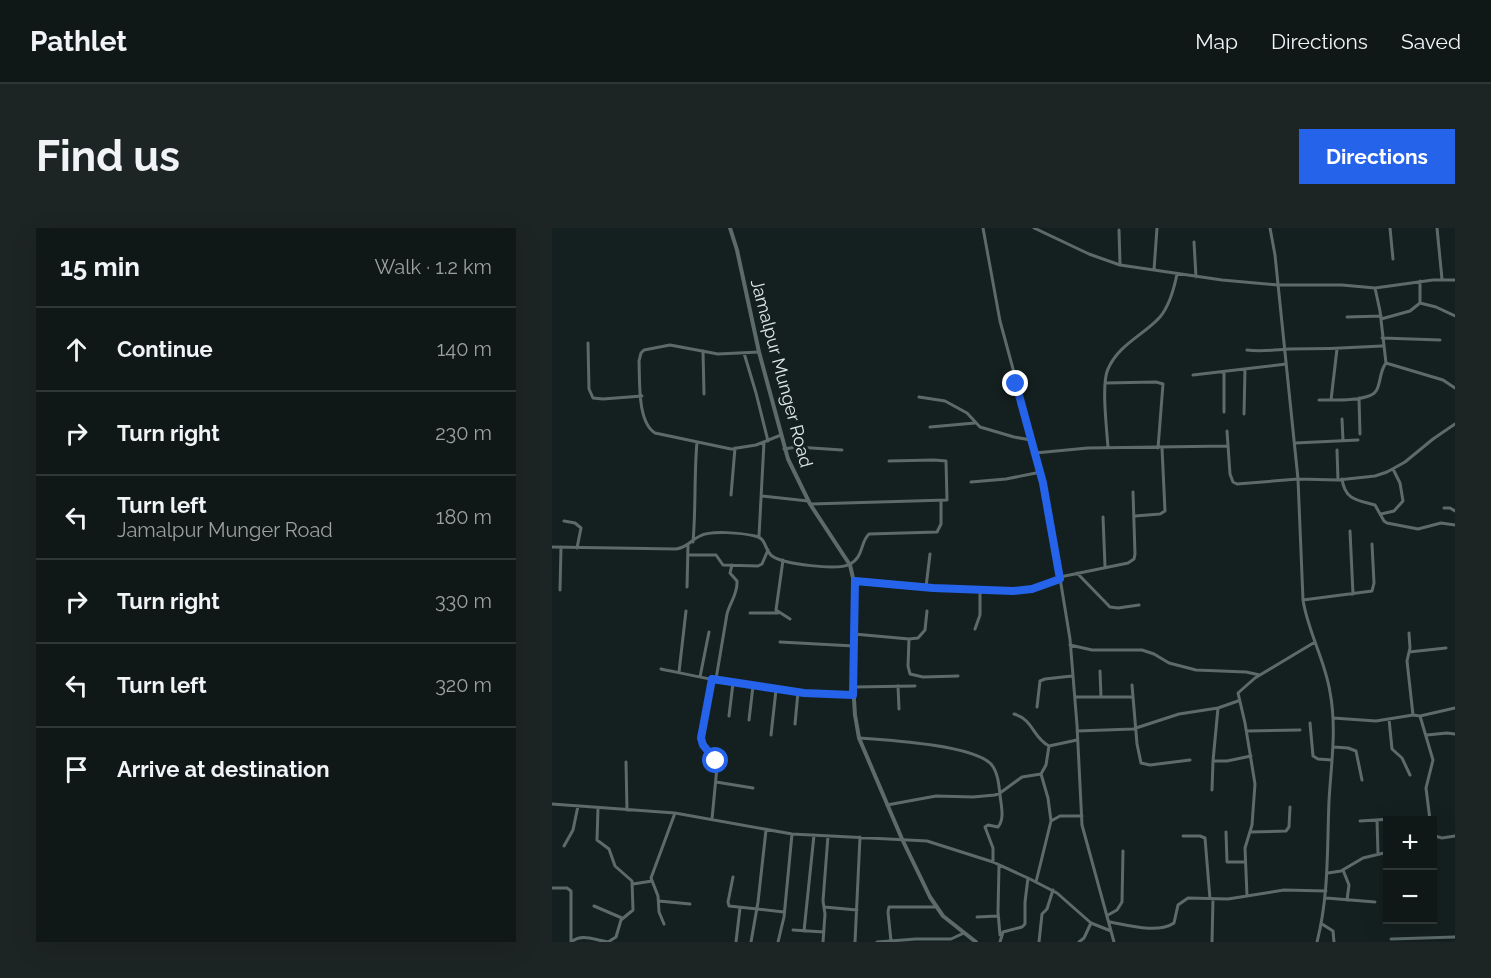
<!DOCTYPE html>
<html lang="en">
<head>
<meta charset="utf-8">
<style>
	body { margin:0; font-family:Raleway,sans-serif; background:#1d2524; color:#f1f3f6 }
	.controls { position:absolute; right:18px; bottom:18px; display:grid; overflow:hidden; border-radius:0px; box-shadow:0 6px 24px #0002 }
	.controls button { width:54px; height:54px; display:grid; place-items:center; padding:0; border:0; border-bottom:2px solid #2f3736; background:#0f1817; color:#f1f3f6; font:30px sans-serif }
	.stop { position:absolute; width:18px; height:18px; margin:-14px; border:4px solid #2563eb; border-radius:50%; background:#fff }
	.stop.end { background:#2563eb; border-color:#fff; box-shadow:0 2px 6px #0008 }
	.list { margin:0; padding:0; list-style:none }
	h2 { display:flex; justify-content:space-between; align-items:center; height:78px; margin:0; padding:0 24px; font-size:26px }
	h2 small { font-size:20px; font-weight:400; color:#9ba0a1 }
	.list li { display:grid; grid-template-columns:39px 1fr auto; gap:18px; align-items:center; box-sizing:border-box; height:84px; padding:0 24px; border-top:2px solid #2f3736 }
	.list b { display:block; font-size:22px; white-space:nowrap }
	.list p { margin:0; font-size:20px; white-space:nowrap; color:#9ba0a1 }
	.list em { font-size:20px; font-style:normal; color:#9ba0a1 }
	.icon { flex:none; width:33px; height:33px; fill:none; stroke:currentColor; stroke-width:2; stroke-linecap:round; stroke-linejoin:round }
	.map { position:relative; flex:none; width:903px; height:714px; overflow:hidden; border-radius:0px }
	header { display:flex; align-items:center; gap:36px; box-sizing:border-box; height:84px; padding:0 30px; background:#0f1817; border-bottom:2px solid #2f3736 }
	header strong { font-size:28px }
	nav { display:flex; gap:33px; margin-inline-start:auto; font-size:21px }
	.intro { display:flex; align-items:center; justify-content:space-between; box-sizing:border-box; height:144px; padding:0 36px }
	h1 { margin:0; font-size:42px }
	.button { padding:15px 27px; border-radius:0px; background:#2563eb; color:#fff; font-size:21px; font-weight:700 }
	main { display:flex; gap:36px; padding:0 36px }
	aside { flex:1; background:#0f1817; border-radius:0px; box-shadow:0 6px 24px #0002 }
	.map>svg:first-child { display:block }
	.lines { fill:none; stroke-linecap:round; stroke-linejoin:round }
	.minor { stroke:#5c6a69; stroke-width:3 }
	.tertiary { stroke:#5c6a69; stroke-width:4 }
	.route { stroke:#2563eb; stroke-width:8 }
	.labels { text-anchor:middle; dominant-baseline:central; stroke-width:6; stroke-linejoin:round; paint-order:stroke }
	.street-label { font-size:18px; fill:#dfe7e6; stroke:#14201f }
</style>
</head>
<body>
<header>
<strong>Pathlet</strong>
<nav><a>Map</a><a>Directions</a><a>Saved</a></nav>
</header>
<div class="intro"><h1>Find us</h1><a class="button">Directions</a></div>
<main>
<aside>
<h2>15 min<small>Walk · 1.2 km</small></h2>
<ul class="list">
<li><svg class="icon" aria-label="ahead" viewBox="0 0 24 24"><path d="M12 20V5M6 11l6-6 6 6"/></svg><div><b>Continue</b></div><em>140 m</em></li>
<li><svg class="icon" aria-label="right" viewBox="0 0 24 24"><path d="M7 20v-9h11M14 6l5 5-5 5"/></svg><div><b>Turn right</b></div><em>230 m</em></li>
<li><svg class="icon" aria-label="left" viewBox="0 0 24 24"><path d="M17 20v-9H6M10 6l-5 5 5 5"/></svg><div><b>Turn left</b><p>Jamalpur Munger Road</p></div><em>180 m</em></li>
<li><svg class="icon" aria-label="right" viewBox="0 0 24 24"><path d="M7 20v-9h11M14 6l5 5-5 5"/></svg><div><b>Turn right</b></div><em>330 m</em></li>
<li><svg class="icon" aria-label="left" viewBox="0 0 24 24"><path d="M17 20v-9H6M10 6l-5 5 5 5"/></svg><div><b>Turn left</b></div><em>320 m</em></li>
<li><svg class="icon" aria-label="arrive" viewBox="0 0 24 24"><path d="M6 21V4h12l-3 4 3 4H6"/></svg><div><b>Arrive at destination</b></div></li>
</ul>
</aside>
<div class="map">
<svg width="903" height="714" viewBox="0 0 903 714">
	<rect width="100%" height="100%" fill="#14201f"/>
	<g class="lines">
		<path class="minor" d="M 431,0 L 448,93 L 489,244 L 497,283 L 518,411 L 525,497 L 530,597 L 562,714
			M 482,0 L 537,26 L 568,37 L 670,52 L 726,57 L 790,57 L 823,60 L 881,52 L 903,52
			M 718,0 L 723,27 L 746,251 L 751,372 C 756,404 773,432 778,464 C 785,501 779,537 777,573 C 775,621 777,667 765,714
			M 838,0 L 841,31
			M 885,0 L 890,51
			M 567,2 L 568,36
			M 642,14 L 644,49
			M 602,42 L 605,0
			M 868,53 L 868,75 L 884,79 L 903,88
			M 823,60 L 828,83 L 834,135 L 891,152 L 903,160
			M 795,89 L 829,88
			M 829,91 L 858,83 L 868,75
			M 830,110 L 888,112
			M 36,115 L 37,161 L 41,170 L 51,171 L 90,168
			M 695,122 C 709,124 722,122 737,121 C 768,121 799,120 830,118
			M 151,123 L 152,166
			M 207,124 L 166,126 L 118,117 L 92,122 L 89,125 L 87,133 C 88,152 85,194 103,205 L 179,221 L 204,217 L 229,207
			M 192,125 L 204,165 L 216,213
			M 672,144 L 672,184
			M 641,147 L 734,136
			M 553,155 L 604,154 L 611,156 L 606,220
			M 367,169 L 393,173 L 415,185 L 428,199 L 462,209 L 479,212
			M 807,170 L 808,206
			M 767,172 C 779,172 817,174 824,163 C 829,156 827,144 834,135
			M 779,172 L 785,121
			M 692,186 L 693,141
			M 790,191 L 791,212
			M 378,199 L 423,195
			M 675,203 L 678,246 L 681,254 L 685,256 L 746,251 L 786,252 L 823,248 L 835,244 L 853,234 L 881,211 L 903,196
			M 743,215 L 806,212
			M 556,220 C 555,202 549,156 556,141 C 567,116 592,107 608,89 C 618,77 622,61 625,46
			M 232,221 L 245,219 L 290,222
			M 785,222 L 786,252
			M 483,225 L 536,220 L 676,218
			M 790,251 C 793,272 805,272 823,277 L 832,293 L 835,295 L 866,301 L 889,295 L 903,297
			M 419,254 L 454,251 L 489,244
			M 179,267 L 183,220
			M 210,268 L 256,273
			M 259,276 L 395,272 L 394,233 L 382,232 L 337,233
			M 892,280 L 898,280 L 903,283
			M 829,286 L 842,283 L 851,273 L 848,255 L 841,241
			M 583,288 L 608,286 L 613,283 L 610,220
			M 551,289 L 553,338
			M 12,293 L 23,295 L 29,300 L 25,320
			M 798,303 L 801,366
			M 207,308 L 212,214
			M 141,314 C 144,281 142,247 145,214
			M 0,319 L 124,321 C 137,319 137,313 148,308 C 159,302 190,305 203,308 C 215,310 212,322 220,328 C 231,336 286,343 298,336 C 312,329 308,314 317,306 L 385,304 L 389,296 L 389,274
			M 136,327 L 164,327 L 171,337 L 206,338 L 210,336 L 216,322
			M 231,332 L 224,382 L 238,391
			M 525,345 L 558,379 L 566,380 L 587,377
			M 508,349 L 576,335 L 582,331 L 583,326 L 581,264
			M 303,353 L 461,363 L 480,361 L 508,351
			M 135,359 L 136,318
			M 374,359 L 378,326
			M 8,362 L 9,319
			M 751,372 L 820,363 L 822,355 L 820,316
			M 198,385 L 226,385
			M 423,401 L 428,387 L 428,362
			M 857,405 L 858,420 L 855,433 L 861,487
			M 302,406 L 357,411 L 366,410 L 373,402 L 375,383
			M 357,411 L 356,438 L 358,446 L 371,449 L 406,448
			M 228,414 L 302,418
			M 518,417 L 540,422 L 590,422 L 602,426 L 617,435 L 644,442 L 694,444 L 708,447
			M 857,424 L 894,420
			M 109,441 C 172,454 237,469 301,467
			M 548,443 L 549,469
			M 127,444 L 134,383
			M 148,449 L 157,404
			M 164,451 L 175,386 C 178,374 186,366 185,353 L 178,345 L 180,337
			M 580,457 L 585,516 L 589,535 L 598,537 L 638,532
			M 346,458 L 347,481
			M 302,459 L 363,458
			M 523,469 L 580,469
			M 485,479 L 488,453 L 493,451 L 520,448
			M 462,486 C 482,492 480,509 497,518 L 525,512
			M 177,488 L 181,455
			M 868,488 L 903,480
			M 781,490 L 824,493 L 861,487 L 868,488 L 881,532 L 874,560 L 878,592
			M 837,491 L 840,521 L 850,530 L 858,547
			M 197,492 L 201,458
			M 758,495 L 761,528 L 766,531 L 780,532
			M 243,496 L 246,464
			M 525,503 L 581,501 L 627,486 L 666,480 L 686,473
			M 695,503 L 748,502
			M 219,507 L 224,462
			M 875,507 L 895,505 L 903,506
			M 307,510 C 336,512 420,517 439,536 C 446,544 447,557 448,567 C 449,577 453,591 446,599 L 436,597 L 433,599 L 441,620 L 441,634
			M 782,519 L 796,520 L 804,523 L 810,552
			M 661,533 L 675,533 L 699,528
			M 74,534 L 75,582
			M 489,546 L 496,570 L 499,593
			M 164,554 L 201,560
			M 660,562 L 661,533 L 666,480
			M 0,576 L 123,585 L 240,606 L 375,613 L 441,634 L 478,651 L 505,665 L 539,695 L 559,703
			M 335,577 L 384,568 L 421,569 L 443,567 L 448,565 L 470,549 L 489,546 L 494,537 L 497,518
			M 46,580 L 45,612 L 57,621 L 63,638 L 80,653 L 81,682 L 69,692 L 64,709 L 56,714
			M 160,591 L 165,539 C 163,527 151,522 149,510 L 160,451
			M 825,592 L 826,626
			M 808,593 L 839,591
			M 880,602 L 883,608 L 890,610 L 903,608
			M 674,604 L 675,634 L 693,634
			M 699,604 L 734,603 L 737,599 L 738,579
			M 631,608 L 648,608 L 653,610 L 658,671
			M 12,618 L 21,602 L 26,578
			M 447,637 L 446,684 L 448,707
			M 791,642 L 797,657 L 795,672
			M 776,645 L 789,643 L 811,630 L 836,624
			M 181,649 L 176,674 L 177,678 L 232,684
			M 484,654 L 499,593 L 508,588 L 530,588
			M 81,656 L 100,653
			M 0,660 L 15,660 L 19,663 L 19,713
			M 695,668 L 693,620 L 700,597 L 703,556 L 693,495 L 686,465 L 703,450 L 763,414
			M 774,670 L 823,674
			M 107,673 L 138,676
			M 42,678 L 70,690
			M 272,679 L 305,682
			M 556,687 L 565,682 L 570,674 L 571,623
			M 425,689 L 446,688
			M 558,694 C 575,697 606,706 622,695 L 626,677 L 636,670 L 676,671 L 732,662 L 774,663
			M 112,696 L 107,684 L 106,668 L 99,650 L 123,585
			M 770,696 L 781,703 L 782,714
			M 241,702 L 272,704
			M 252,703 L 262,607
			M 839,711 L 903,709
			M 339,713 L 336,684 L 337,679 L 384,679
			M 19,714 C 30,705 42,712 56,714
			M 184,714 L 188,680
			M 199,714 L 206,674 L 214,602
			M 226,714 L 232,689 L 240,606
			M 271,714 L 273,686 L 271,673 L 276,608
			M 303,714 L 308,609
			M 325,714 L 364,711 L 399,711 L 412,705
			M 448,714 L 451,704 L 470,699 L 473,696 L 473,674 L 476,650
			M 487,714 L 490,686 L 495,681 L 501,662
			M 527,714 L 532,710 L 539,695
			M 660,714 L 661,671"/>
		<path class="tertiary" d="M 178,0 L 185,22 L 207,124 L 236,231 L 258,276 L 298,337 L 304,363 L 301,456 L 303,487 L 307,510 L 350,611 L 378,669 L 391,688 L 424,714"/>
	</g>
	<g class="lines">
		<path class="route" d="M 164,533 L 151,517 L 149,510 L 160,451 L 252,465 L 301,467 L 303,353 L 381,360 L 461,363 L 480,361 L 508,351 L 491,255 L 464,156"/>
	</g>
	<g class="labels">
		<g class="street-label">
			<text transform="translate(230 145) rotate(75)">Jamalpur Munger Road</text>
		</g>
	</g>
</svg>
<div class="controls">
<button>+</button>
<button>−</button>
</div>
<div class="stop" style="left:164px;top:533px"></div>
<div class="stop end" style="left:464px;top:156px"></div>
</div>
</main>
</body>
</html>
